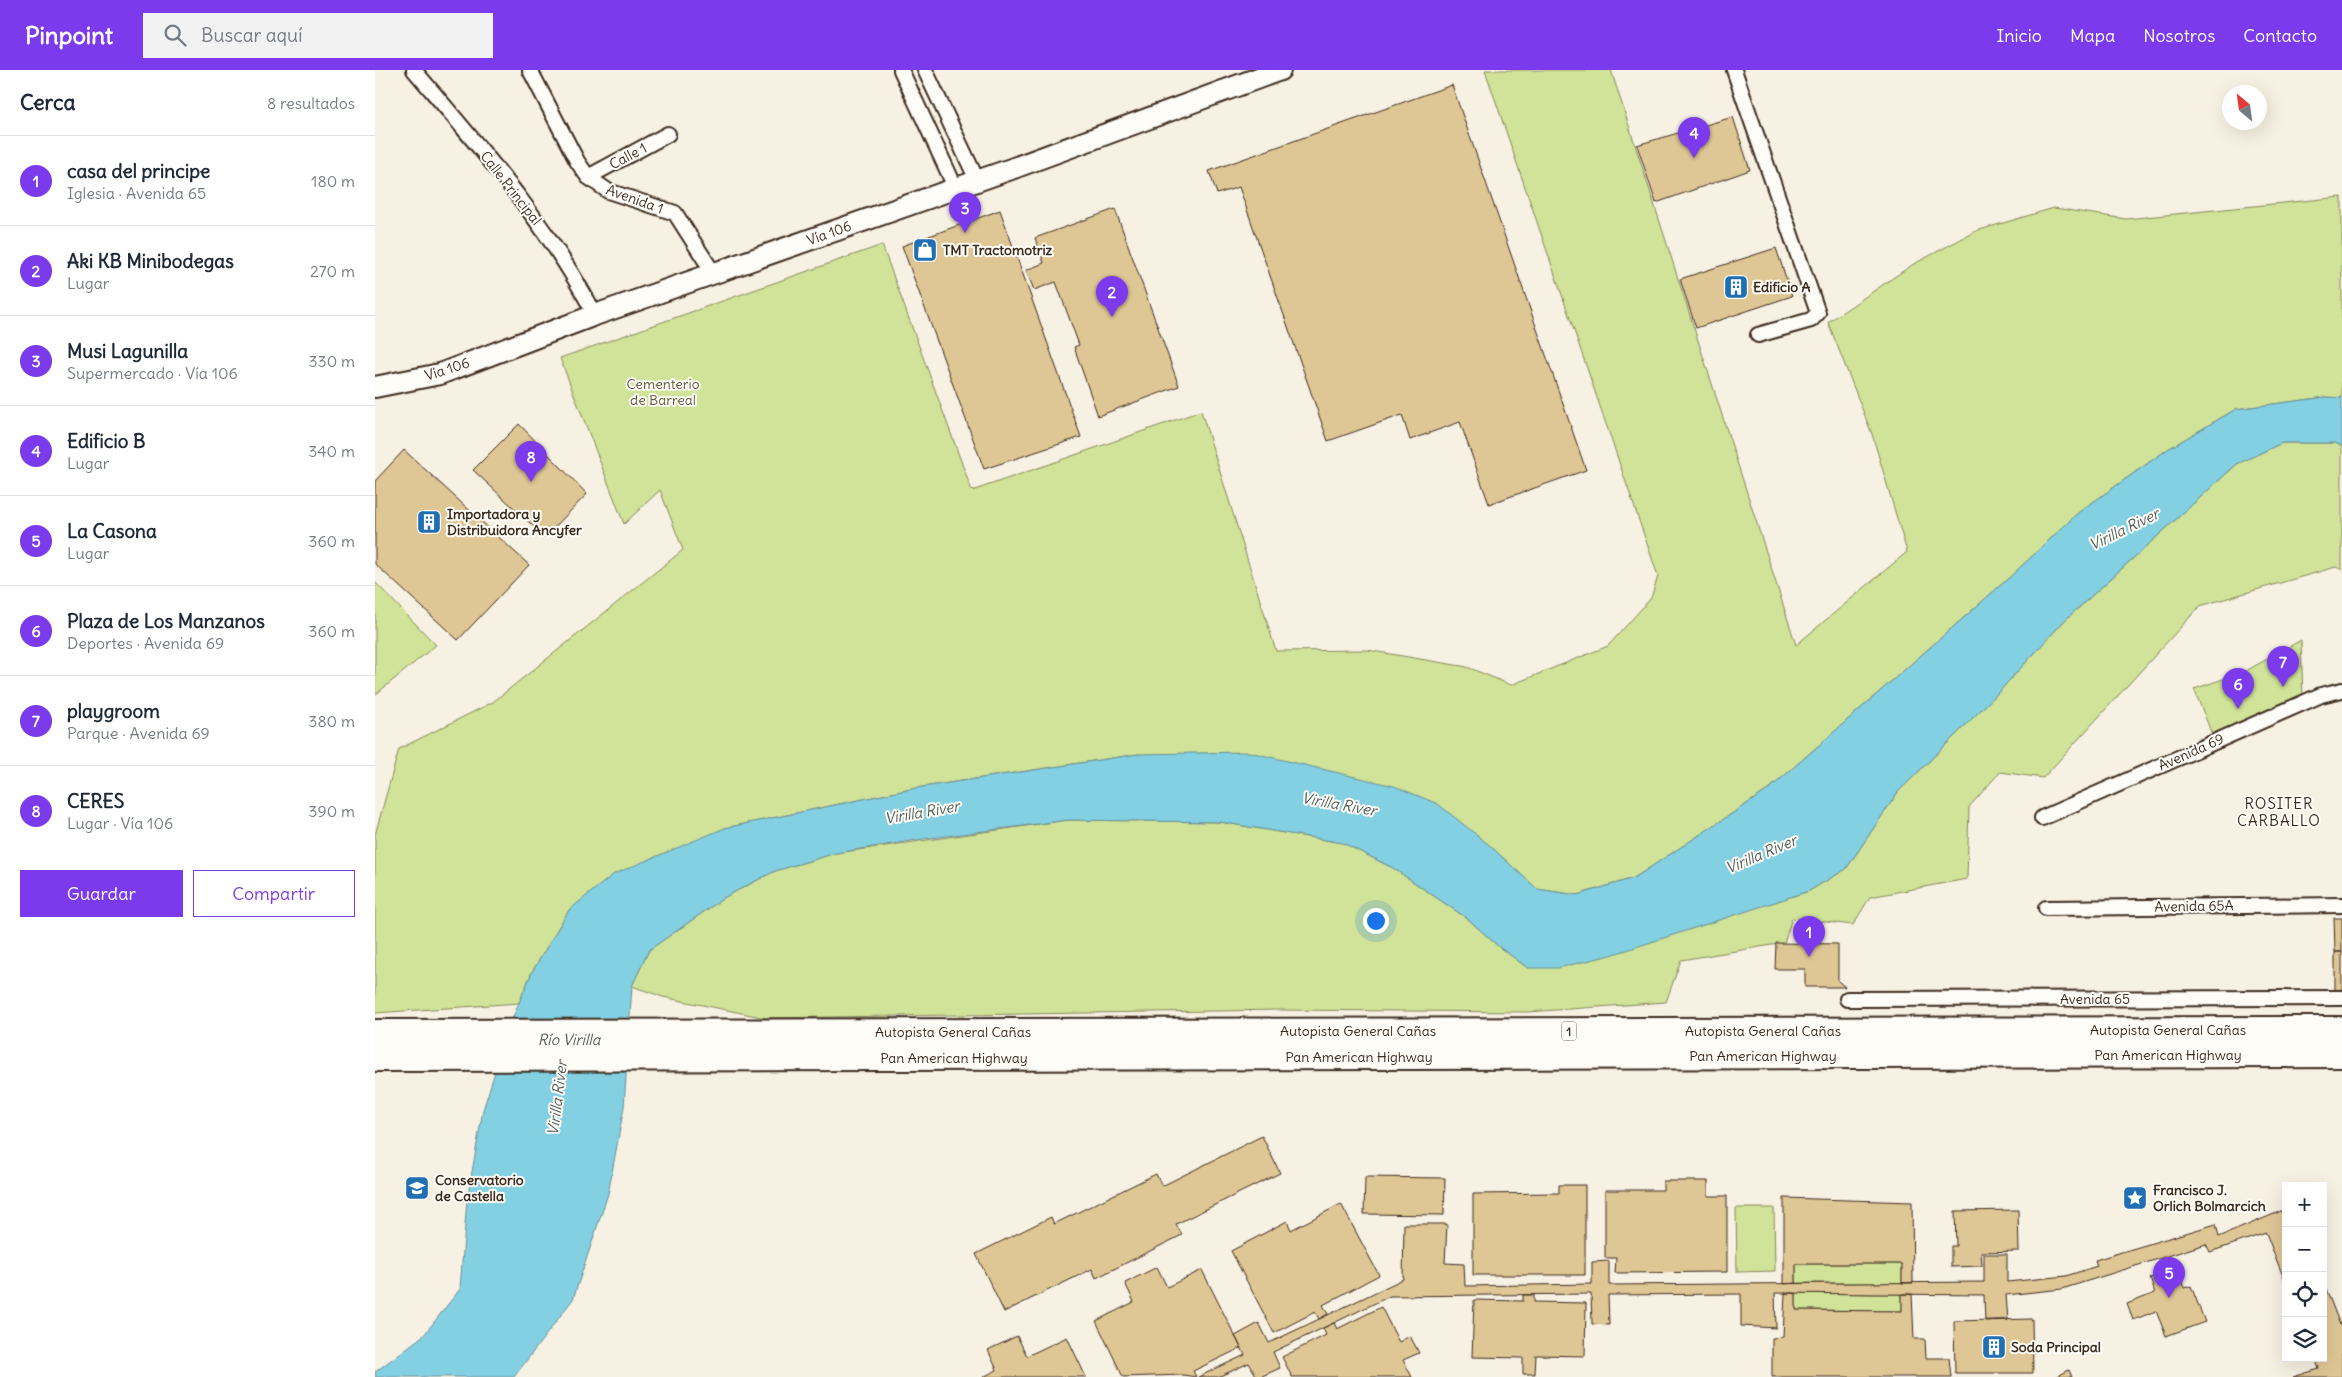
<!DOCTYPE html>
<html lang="es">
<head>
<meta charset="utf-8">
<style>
	body { margin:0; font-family:Delius,sans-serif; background:#f2f2f3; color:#1f2937 }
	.controls { position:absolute; right:15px; bottom:15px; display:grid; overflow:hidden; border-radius:0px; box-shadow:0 5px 20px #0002 }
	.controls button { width:45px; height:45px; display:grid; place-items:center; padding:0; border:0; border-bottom:1px solid #e0e1e3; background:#fff; color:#1f2937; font:25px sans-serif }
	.compass { position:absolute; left:1847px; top:15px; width:45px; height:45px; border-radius:50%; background:#fff; box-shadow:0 5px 20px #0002; rotate:331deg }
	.you { position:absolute; left:1000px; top:850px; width:18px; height:18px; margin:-12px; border:4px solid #fff; border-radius:50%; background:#1a73e8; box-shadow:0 0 0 8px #1a73e833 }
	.badge { display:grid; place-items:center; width:32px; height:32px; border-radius:50%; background:#7c3aed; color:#fff; font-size:16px; font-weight:700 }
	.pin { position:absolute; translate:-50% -41px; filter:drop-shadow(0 1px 2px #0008) }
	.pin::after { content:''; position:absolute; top:26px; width:18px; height:15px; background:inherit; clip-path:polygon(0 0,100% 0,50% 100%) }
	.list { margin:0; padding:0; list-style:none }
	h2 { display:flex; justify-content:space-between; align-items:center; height:65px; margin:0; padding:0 20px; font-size:21px }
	h2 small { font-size:16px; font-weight:400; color:#747a83 }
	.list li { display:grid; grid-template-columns:32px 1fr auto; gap:15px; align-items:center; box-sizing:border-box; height:90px; padding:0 20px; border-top:1px solid #e0e1e3 }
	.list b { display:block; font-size:19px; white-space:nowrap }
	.list p { margin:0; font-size:16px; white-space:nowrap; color:#747a83 }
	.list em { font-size:16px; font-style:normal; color:#747a83 }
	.actions { display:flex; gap:10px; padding:15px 20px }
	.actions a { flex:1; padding:11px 0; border:1px solid #7c3aed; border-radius:0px; text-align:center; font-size:18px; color:#7c3aed }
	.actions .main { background:#7c3aed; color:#fff }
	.icon { flex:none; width:28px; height:28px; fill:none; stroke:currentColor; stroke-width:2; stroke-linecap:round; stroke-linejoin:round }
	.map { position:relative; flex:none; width:1967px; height:1307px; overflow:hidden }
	header { display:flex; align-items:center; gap:30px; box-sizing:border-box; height:70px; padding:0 25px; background:#7c3aed; color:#fff }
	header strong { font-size:24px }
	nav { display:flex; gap:28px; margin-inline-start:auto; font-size:18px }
	.search { width:350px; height:45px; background:#f2f2f3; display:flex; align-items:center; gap:12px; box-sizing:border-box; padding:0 18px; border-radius:0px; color:#747a83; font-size:19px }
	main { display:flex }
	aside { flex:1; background:#fff }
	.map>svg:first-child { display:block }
	.green { fill:#d0e398; stroke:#86865b }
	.water { fill:#84d0e3; stroke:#678e94 }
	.building { fill:#dfc695; stroke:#3b2a1e }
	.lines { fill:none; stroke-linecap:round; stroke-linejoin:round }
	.street-casing { stroke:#3b2a1e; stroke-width:18 }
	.secondary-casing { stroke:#3b2a1e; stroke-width:24 }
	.highway-casing { stroke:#3b2a1e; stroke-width:30 }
	.street { stroke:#fdfcf7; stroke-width:14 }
	.secondary { stroke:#fdfcf7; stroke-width:20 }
	.highway { stroke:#fdfcf7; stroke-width:26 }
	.labels { text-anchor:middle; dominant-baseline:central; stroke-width:4; stroke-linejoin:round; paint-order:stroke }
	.shield { fill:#fdfcf7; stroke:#75695f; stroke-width:1 }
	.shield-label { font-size:12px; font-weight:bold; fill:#3b2a1e }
	.street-label { font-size:14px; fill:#3b2a1e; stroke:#fdfcf7 }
	.poi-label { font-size:14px; font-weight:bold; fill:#3b2a1e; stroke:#fdfcf7; text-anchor:start }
	.park-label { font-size:14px; fill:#60583c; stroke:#fdfcf7 }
	.water-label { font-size:15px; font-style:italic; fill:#515c59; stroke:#fdfcf7 }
	.neighbourhood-label { font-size:15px; letter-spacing:1px; fill:#3b2a1e; stroke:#fdfcf7 }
</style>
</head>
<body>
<header>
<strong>Pinpoint</strong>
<div class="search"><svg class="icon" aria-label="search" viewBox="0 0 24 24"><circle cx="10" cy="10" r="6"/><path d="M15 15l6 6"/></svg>Buscar aquí</div>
<nav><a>Inicio</a><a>Mapa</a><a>Nosotros</a><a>Contacto</a></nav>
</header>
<main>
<aside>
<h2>Cerca<small>8 resultados</small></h2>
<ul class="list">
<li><span class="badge">1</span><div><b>casa del principe</b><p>Iglesia · Avenida 65</p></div><em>180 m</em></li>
<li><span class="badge">2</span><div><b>Aki KB Minibodegas</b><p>Lugar</p></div><em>270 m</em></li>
<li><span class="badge">3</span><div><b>Musi Lagunilla</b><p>Supermercado · Vía 106</p></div><em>330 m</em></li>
<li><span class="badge">4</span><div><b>Edificio B</b><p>Lugar</p></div><em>340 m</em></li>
<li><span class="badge">5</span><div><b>La Casona</b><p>Lugar</p></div><em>360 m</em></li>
<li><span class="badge">6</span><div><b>Plaza de Los Manzanos</b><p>Deportes · Avenida 69</p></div><em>360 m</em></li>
<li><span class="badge">7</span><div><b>playgroom</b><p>Parque · Avenida 69</p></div><em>380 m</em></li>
<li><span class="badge">8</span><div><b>CERES</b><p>Lugar · Vía 106</p></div><em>390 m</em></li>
</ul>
<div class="actions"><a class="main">Guardar</a><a>Compartir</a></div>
</aside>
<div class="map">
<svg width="1967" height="1307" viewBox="0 0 1967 1307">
	<rect width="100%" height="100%" fill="#f7f1e3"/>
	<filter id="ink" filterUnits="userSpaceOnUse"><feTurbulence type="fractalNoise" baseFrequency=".02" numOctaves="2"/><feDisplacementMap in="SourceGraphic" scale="10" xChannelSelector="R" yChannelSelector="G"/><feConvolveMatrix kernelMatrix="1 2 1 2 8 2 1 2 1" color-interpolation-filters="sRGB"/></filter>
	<g filter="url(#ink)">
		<path class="green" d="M 1110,0 L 1236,0 L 1421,575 L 1532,482 L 1497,364 L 1453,252 L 1537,195 L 1601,161 L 1679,138 L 1751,149 L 1967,127 L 1967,328 L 1951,327 L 1861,339 L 1793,379 L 1704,442 L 1635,507 L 1393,720 L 1259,808 L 1202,825 L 1162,819 L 1113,774 L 764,684 L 541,718 L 350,758 L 194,840 L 157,902 L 144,933 L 0,943 L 0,765 L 24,679 L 118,632 L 308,480 L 285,420 L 249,454 L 185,288 L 507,175 L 597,421 L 826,341 L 901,581 L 992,580 L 1092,597 L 1136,615 L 1233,576 L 1276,528 L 1283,506 Z
			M 1907,373 L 1960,373 L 1967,376 L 1967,500 L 1961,497 L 1825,536 L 1668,708 L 1625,702 L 1594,737 L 1592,809 L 1495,827 L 1478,855 L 1417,848 L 1409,873 L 1306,890 L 1291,932 L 1153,942 L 904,940 L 391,948 L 288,927 L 257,916 L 274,880 L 350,827 L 400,801 L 461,783 L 693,750 L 845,752 L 968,773 L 1018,798 L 1062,828 L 1093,849 L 1124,877 L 1153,898 L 1365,842 L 1434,821 L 1471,799 L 1523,722 L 1620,626 L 1689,551 L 1862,394 Z
			M 0,512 L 61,575 L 0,625 Z
			M 1926,570 L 1928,629 L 1838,667 L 1819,619 L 1869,602 Z
			M 1361,1138 L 1399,1138 L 1400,1201 L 1362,1202 Z
			M 1421,1194 L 1527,1194 L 1527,1213 L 1421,1213 Z
			M 1421,1223 L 1527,1224 L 1527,1241 L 1421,1240 Z"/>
		<path class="water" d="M 1951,327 L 1967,328 L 1967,376 L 1960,373 L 1907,373 L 1862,394 L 1689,551 L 1620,626 L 1523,722 L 1471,799 L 1434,821 L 1236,885 L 1183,898 L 1153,898 L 1124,877 L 1093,849 L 1062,828 L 1018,798 L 968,773 L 845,752 L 693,750 L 548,769 L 461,783 L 400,801 L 350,827 L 274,880 L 257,916 L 249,1037 L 233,1124 L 198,1229 L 139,1307 L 0,1307 L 0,1302 L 49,1265 L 85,1219 L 92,1130 L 108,1040 L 135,954 L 157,902 L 194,840 L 239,804 L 350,758 L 541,718 L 764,684 L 874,682 L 1019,716 L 1063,734 L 1113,774 L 1162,819 L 1202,825 L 1259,808 L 1393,720 L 1635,507 L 1704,442 L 1793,379 L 1861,339 Z"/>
		<path class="building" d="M 1077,15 L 1211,400 L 1114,434 L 1085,352 L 1035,370 L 1027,345 L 953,371 L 864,117 L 842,124 L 834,101 Z
			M 1358,47 L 1375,100 L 1281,133 L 1262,75 Z
			M 740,139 L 804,316 L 723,346 L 699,277 L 704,275 L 681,212 L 659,220 L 651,200 L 669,193 L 660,168 Z
			M 625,140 L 706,367 L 609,399 L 527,176 Z
			M 1401,178 L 1417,226 L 1321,258 L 1305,209 Z
			M 144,354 L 212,424 L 170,467 L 98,400 Z
			M 29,380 L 154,495 L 83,570 L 0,494 L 0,411 Z
			M 1959,848 L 1967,848 L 1967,882 L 1960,882 Z
			M 1401,873 L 1463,874 L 1463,911 L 1470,917 L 1430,917 L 1430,899 L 1400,899 Z
			M 1960,882 L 1967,882 L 1967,922 L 1960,922 Z
			M 887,1066 L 905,1103 L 801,1154 L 807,1165 L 721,1208 L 717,1199 L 629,1242 L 601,1184 L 676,1147 L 679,1154 L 781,1104 L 787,1116 Z
			M 990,1107 L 1070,1108 L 1069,1145 L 989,1144 Z
			M 1288,1111 L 1333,1111 L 1333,1126 L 1352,1126 L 1352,1202 L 1240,1203 L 1241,1188 L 1230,1188 L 1230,1120 L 1288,1120 Z
			M 1184,1115 L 1210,1115 L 1210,1205 L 1098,1205 L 1098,1124 L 1184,1123 Z
			M 1409,1128 L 1537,1132 L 1538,1213 L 1527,1213 L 1527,1194 L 1421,1194 L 1421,1213 L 1409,1214 Z
			M 966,1134 L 1004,1205 L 948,1235 L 953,1244 L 944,1249 L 940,1242 L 899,1263 L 856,1181 L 912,1151 L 916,1160 Z
			M 1911,1139 L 1911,1214 L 1891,1163 L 1835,1182 L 1831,1174 L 1687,1219 L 1631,1225 L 1633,1250 L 1610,1251 L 1609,1225 L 1400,1223 L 1401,1258 L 1366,1256 L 1366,1224 L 1233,1225 L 1234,1255 L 1217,1254 L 1216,1224 L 1015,1226 L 898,1282 L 905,1298 L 885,1307 L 882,1307 L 874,1293 L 843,1307 L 823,1307 L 870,1285 L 860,1266 L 884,1253 L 894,1273 L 1028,1209 L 1029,1154 L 1072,1154 L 1070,1193 L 1089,1194 L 1090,1216 L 1217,1214 L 1217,1192 L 1234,1191 L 1234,1215 L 1609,1212 L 1609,1184 L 1632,1184 L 1632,1212 L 1691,1206 L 1722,1196 L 1720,1190 L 1841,1154 L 1844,1167 Z
			M 1643,1140 L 1644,1181 L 1606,1182 L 1607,1196 L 1576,1197 L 1576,1176 L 1581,1176 L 1580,1141 Z
			M 782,1197 L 792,1217 L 827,1200 L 866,1278 L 818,1301 L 821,1307 L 808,1305 L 748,1307 L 721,1251 L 759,1232 L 750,1213 Z
			M 1802,1198 L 1809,1218 L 1816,1216 L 1830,1252 L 1791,1266 L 1781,1241 L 1758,1250 L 1752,1234 L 1780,1223 L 1775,1208 Z
			M 1948,1211 L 1967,1260 L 1967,1307 L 1918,1307 L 1944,1299 L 1940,1288 L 1948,1288 Z
			M 1410,1223 L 1421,1223 L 1421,1240 L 1527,1241 L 1527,1224 L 1537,1224 L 1539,1269 L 1550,1269 L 1551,1288 L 1574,1288 L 1576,1307 L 1397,1307 L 1397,1268 L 1408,1267 Z
			M 1148,1225 L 1159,1225 L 1159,1232 L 1211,1233 L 1210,1286 L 1161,1285 L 1160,1304 L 1148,1304 L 1148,1288 L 1097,1287 L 1099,1230 L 1148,1231 Z
			M 1006,1237 L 1024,1272 L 1035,1266 L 1044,1283 L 1028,1290 L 1037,1307 L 917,1307 L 907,1287 L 951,1265 L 948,1258 L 959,1253 L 962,1259 Z
			M 1657,1249 L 1658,1303 L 1580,1303 L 1579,1251 Z
			M 642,1266 L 652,1286 L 692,1267 L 711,1307 L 608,1307 L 622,1300 L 613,1280 Z
			M 1694,1300 L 1697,1307 L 1681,1307 Z"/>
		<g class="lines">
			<defs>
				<path id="street" d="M 39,0 C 105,78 173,154 220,245
					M 155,0 L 202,91 L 213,107 L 233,121 L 300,143 L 339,204
					M 526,0 L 580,117
					M 550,0 L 602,110
					M 1359,0 L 1443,243 L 1436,250 L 1383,265
					M 213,107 L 293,64
					M 1667,748 L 1946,625 L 1967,620
					M 1671,838 L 1967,835
					M 1472,929 L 1967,928"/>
				<path id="secondary" d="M 0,317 L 65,304 L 220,245 L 636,99 L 905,0"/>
				<path id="highway" d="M 0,963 L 1967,960
					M 0,988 L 1967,984"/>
			</defs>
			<use href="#street" class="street-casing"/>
			<use href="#secondary" class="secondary-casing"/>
			<use href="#highway" class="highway-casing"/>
			<use href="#street" class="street"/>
			<use href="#secondary" class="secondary"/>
			<use href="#highway" class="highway"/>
		</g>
	</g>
	<defs>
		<symbol id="shop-square" viewBox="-11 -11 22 22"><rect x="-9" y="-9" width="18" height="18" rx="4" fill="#1f6fb2" stroke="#fdfcf7"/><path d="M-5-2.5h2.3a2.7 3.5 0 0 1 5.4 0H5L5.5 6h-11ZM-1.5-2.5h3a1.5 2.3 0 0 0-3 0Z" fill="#fff"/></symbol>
		<symbol id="building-square" viewBox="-11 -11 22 22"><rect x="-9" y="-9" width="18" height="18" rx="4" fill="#1f6fb2" stroke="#fdfcf7"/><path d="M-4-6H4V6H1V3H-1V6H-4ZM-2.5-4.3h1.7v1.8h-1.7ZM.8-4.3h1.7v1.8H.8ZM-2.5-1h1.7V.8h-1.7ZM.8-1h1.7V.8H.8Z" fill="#fff"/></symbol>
		<symbol id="school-square" viewBox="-11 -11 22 22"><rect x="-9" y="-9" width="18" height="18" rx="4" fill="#1f6fb2" stroke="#fdfcf7"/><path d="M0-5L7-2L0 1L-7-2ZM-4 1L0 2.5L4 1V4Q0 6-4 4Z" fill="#fff"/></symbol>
		<symbol id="sight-square" viewBox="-11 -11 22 22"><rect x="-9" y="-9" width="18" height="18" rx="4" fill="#1f6fb2" stroke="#fdfcf7"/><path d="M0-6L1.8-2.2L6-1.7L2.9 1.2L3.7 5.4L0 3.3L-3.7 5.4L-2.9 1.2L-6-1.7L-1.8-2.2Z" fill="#fff"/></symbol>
	</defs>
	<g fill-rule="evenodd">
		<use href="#shop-square" x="536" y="166" width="28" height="28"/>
		<use href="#building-square" x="1347" y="203" width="28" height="28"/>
		<use href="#building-square" x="40" y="438" width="28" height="28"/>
		<use href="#school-square" x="28" y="1104" width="28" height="28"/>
		<use href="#sight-square" x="1746" y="1114" width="28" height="28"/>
		<use href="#building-square" x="1605" y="1263" width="28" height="28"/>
	</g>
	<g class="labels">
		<rect class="shield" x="1186.5" y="951.5" width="15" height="19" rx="4"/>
		<g class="shield-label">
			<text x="1194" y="961">1</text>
		</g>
		<g class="street-label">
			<text transform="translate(253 86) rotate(-28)">Calle 1</text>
			<text transform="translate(136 118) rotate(52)">Calle Principal</text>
			<text transform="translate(260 129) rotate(20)">Avenida 1</text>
			<text transform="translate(454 163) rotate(-20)">Vía 106</text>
			<text transform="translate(72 299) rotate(-18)">Vía 106</text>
			<text transform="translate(1816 682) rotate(-24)">Avenida 69</text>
			<text transform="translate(1819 836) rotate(-1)">Avenida 65A</text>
			<text x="1720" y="929">Avenida 65</text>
			<text x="1793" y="960">Autopista General Cañas</text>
			<text x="983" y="961">Autopista General Cañas</text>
			<text x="1388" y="961">Autopista General Cañas</text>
			<text x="578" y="962">Autopista General Cañas</text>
			<text x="1793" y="985">Pan American Highway</text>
			<text x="1388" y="986">Pan American Highway</text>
			<text x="984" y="987">Pan American Highway</text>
			<text x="579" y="988">Pan American Highway</text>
		</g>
		<g class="poi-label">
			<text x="568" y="180">TMT Tractomotriz</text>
			<text x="1378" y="217">Edificio A</text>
			<text x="72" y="444">Importadora y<tspan x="72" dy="16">Distribuidora Ancyfer</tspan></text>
			<text x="60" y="1110">Conservatorio<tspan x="60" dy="16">de Castella</tspan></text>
			<text x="1778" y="1120">Francisco J.<tspan x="1778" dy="16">Orlich Bolmarcich</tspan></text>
			<text x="1636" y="1277">Soda Principal</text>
		</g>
		<g class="park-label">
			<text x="288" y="314">Cementerio<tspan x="288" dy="16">de Barreal</tspan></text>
		</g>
		<g class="water-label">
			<text transform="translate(1749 459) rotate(-26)">Virilla River</text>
			<text transform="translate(964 734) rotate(10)">Virilla River</text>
			<text transform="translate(547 742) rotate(-10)">Virilla River</text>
			<text transform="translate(1386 784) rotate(-23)">Virilla River</text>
			<text x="194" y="969">Río Virilla</text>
			<text transform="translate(182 1028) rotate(-83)">Virilla River</text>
		</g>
		<g class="neighbourhood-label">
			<text x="1904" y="733">ROSITER<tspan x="1904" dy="17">CARBALLO</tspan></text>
		</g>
	</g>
</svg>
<div class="controls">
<button>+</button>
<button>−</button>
<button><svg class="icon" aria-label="locate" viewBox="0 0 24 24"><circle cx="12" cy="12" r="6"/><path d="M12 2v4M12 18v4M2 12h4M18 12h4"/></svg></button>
<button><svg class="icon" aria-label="layers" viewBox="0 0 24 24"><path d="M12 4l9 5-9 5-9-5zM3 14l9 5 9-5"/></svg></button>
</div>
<svg class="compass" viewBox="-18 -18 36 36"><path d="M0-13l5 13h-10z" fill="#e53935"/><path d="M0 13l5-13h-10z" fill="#747a83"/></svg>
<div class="you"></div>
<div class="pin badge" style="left:1434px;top:887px">1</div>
<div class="pin badge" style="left:737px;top:247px">2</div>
<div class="pin badge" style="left:590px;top:163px">3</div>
<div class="pin badge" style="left:1319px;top:88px">4</div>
<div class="pin badge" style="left:1794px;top:1228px">5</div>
<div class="pin badge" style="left:1863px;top:639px">6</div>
<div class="pin badge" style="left:1908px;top:617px">7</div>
<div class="pin badge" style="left:156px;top:412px">8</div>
</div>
</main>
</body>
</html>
